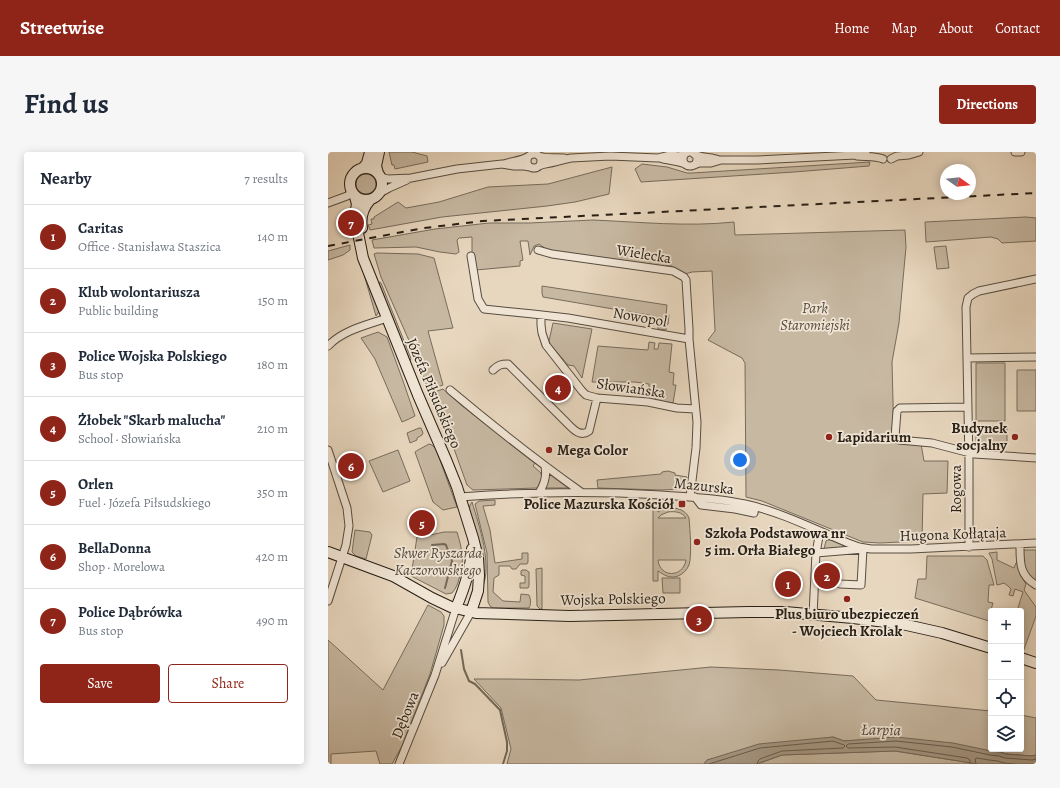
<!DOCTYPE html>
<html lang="en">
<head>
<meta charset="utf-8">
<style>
	body { margin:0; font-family:Alegreya,serif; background:#f6f6f7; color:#1f2937 }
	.controls { position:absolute; right:12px; bottom:12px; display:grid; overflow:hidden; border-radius:4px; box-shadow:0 2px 10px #0003 }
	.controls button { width:36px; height:36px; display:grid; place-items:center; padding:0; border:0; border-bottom:1px solid #e0e1e3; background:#fff; color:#1f2937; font:20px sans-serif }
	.compass { position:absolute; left:612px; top:12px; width:36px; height:36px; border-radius:50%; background:#fff; box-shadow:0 2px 10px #0003; rotate:105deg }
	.you { position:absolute; left:412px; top:308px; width:14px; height:14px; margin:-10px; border:3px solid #fff; border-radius:50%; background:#1a73e8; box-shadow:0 0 0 6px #1a73e833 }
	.badge { display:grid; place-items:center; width:26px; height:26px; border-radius:50%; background:#8f2418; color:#fff; font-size:13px; font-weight:700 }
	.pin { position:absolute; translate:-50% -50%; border:2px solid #fff; box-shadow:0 1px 4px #0006 }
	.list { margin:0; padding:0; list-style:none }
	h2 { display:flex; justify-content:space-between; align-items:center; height:52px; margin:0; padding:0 16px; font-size:17px }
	h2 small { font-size:13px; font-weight:400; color:#747a83 }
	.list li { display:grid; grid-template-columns:26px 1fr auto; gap:12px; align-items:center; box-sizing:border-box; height:64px; padding:0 16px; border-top:1px solid #e0e1e3 }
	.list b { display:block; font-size:15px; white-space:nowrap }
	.list p { margin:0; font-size:13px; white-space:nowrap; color:#747a83 }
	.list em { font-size:13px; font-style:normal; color:#747a83 }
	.actions { display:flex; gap:8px; padding:12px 16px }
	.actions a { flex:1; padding:9px 0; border:1px solid #8f2418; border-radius:4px; text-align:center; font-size:14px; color:#8f2418 }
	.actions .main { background:#8f2418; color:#fff }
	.icon { flex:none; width:22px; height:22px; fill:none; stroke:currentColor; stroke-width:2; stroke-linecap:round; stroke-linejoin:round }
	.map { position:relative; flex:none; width:708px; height:612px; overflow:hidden; border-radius:4px }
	header { display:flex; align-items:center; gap:24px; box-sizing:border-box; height:56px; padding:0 20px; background:#8f2418; color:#fff }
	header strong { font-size:19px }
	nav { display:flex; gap:22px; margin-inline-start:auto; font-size:14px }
	.intro { display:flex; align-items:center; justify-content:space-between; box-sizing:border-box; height:96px; padding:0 24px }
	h1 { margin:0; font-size:28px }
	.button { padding:10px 18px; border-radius:4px; background:#8f2418; color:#fff; font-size:14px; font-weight:700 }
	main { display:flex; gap:24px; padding:0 24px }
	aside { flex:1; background:#fff; border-radius:4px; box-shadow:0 2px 10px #0003 }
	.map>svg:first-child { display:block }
	.green { fill:#c7b8a2; stroke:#776c5c; fill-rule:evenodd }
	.water { fill:#a69885; stroke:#736858 }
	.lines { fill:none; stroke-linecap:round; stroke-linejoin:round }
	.shore { stroke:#665c4d; stroke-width:1 }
	.stream { stroke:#736858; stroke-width:2 }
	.street-casing { stroke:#574d40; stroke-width:9 }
	.secondary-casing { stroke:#271f15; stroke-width:12 }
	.street { stroke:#f0e5d5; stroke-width:7 }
	.secondary { stroke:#f0e5d5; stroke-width:10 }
	.rail { stroke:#271f15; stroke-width:2; stroke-dasharray:7 7; stroke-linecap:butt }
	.poi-dot { fill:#8f2418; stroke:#f0e5d5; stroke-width:1.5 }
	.labels { text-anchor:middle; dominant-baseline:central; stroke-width:3.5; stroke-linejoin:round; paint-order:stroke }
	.street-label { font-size:15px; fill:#271f15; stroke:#f0e5d5 }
	.park-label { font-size:15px; font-style:italic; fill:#574d3f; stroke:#f0e5d5 }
	.poi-label { font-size:15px; font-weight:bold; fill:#271f15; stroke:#f0e5d5; text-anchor:start }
	.water-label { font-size:16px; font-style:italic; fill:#53493c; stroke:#f0e5d5 }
</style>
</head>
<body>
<header>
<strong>Streetwise</strong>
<nav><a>Home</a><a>Map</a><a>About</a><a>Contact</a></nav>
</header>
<div class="intro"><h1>Find us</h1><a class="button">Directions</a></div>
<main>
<aside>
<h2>Nearby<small>7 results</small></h2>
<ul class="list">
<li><span class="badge">1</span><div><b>Caritas</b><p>Office · Stanisława Staszica</p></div><em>140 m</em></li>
<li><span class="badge">2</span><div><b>Klub wolontariusza</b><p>Public building</p></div><em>150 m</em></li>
<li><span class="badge">3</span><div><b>Police Wojska Polskiego</b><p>Bus stop</p></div><em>180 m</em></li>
<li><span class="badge">4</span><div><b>Żłobek &quot;Skarb malucha&quot;</b><p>School · Słowiańska</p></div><em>210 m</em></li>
<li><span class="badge">5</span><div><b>Orlen</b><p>Fuel · Józefa Piłsudskiego</p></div><em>350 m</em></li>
<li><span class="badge">6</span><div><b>BellaDonna</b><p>Shop · Morelowa</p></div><em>420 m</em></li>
<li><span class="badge">7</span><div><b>Police Dąbrówka</b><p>Bus stop</p></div><em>490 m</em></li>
</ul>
<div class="actions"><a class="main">Save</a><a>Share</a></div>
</aside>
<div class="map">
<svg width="708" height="612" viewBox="0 0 708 612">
	<rect width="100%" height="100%" fill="#e8d7bf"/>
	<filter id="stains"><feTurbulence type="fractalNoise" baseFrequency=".005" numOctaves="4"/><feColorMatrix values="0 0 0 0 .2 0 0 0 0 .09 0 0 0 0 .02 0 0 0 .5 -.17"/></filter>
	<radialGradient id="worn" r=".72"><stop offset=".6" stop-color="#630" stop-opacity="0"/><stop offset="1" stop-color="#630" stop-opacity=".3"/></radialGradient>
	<path class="green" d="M 61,0 L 84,0 L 99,4 L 100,10 L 67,17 L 66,13 L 64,13 Z
		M 542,10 L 541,14 L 466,20 L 313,30 L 307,17 L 314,12 L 339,15 L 359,21 L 364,21 Z
		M 284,15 L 281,42 L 247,50 L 219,54 L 114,65 L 42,78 L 40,73 L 44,72 L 43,67 L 46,67 L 46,65 L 70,50 L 78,56 L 111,50 L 160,35 L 220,32 Z
		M28 32a10 10 0 1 1 20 0a10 10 0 1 1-20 0Z
		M 698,65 L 708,66 L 708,89 L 674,91 L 670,87 L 663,85 L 598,90 L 597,70 Z
		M 265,68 C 312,70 359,75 406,70 L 407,83 L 577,78 L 578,95 L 571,171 L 564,210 L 566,290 L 593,292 L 596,309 L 620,309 L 619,341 L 595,342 L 594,389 L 552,391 L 535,390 L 434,349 L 418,345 L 417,211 L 414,206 L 380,188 L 387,179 L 384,119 L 364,120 L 357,122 L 342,113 L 337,114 L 221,99 L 211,92 L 206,94 L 202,103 L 200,89 L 192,89 L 195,108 L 192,109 L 192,114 L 148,118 L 144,101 L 144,85 L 131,86 L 129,88 L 131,100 L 128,102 L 112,100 L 88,95 L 46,96 L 44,88 L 107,77 L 161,71 L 201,71 Z
		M 22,93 L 22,98 L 15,103 L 0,108 L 0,99 Z
		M 618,94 L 621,116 L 609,117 L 606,95 Z
		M 49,101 L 90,102 L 106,106 L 125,176 L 100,179 L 115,233 L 100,238 L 90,209 L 53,125 L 46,102 Z
		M 35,119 L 51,158 L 50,161 L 48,164 Z
		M 51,130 L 53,131 L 82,204 L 83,206 L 82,209 L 80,210 L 54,143 Z
		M 214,134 L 339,153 L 338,163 L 341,163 L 340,172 L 339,173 L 338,178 L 330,177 L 330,173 L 325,172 L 326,164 L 215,145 L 214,141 Z
		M 225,171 L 264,177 L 254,226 L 246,214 L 240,213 L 222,192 L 221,189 Z
		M 50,180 L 59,185 L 75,229 L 87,264 L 81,267 L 74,270 L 47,207 L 33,186 Z
		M 321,190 L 327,191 L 326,197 L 330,197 L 331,191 L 344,192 L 341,220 L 346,221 L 345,233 L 348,233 L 345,251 L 327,248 L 329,239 L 321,239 L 321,232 L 307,230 L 264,230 L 270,194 L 320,198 Z
		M 648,211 L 677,211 L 677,269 L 648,269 Z
		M 689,218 L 708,218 L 708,259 L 689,259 Z
		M 115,237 L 133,253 L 207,311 L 205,314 L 213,321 L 214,327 L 209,336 L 145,338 L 139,333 L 125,294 L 112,269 L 101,242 Z
		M 648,274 L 679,274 L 679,292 L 648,292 Z
		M 91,276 L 93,276 L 95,281 L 94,283 L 89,286 L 89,288 L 82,291 L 79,281 Z
		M 101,292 L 104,293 L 108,297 L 129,355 L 115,358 L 105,350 L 87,300 L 90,298 Z
		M 70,298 L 82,329 L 55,340 L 41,309 Z
		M 340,319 L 347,321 L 347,323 L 359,325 L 356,335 L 353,337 L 333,338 L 270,336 L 269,328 L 333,322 L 334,320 Z
		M 222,321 L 239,334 L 239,336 L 216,336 L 220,323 Z
		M 167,348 L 167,353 L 155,354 L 162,378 L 167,411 L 194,407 L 194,401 L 200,401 L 200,410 L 199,412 L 192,412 L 188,417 L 184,417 L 182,414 L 171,414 L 171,423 L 166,426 L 165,440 L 175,449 L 192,450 L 193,442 L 201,443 C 203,447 203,453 201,456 L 165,456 L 162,454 L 160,450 L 159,401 L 147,352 L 151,349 Z
		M 144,350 C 151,373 165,414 154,436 L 141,357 L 142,353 Z
		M 325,356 L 330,356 L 330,360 C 339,354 356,354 361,366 C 362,377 364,404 361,413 C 359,418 355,422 350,424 C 342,427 336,423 330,419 L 330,429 L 325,429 ZM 340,360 C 347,359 354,360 358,366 L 330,366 L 333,363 ZM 330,408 L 358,408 C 355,426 332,426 330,408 Z
		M 27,378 L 42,380 L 44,383 L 38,407 L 28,404 L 24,400 Z
		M 116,380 L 129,380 C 134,397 137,409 131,427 C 130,432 128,436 124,441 L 118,442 L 83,424 L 89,385 L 98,384 Z
		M 499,388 L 503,388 L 519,395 L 496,397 L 498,389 Z
		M 694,398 L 708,398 L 708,431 L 696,419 Z
		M 669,400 L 669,408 L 686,416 L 688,411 L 690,411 L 692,422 L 698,432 L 696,438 L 708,455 L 708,464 L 695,500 L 693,499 L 693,459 L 689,459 L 695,440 L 687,437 L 685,444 L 681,443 L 683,437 L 680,434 L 676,431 L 673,432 L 669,433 L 664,407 L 661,401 Z
		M 599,404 L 655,404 L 659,408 L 666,433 L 661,433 L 660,450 L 665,451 L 661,465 L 661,469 L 587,446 L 590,427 L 598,427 Z
		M 214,416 L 214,457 L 212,457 L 209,454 L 208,417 Z
		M 194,418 L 198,418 L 201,420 L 201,434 L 200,436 L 192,436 L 192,431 L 197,431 L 197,424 L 193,423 L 193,419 Z
		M 334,426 L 352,426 L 352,441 L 335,441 Z
		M 100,453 L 113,460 L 116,464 L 116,473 L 102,522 L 74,594 L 64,612 L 52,612 L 48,599 L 3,602 L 3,612 L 0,612 L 0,488 L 55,538 Z
		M 383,515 L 451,518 L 525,524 L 548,548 L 663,559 L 663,597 L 693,597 L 693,563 L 708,566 L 708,603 L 704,604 L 678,602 L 672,600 L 533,588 L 516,589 L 505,585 L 379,608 L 376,612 L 179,612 L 183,597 L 173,556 L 146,527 L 178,527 L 251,528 Z
		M 567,599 L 650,612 L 430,612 L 454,603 Z"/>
	<path class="water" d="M 505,585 L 516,589 L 568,585 L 625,591 L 663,599 L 672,600 L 678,602 L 704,604 L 708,603 L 708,612 L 650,612 L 567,599 L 454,603 L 428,612 L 376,612 L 379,608 L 431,592 Z"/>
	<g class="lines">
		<path class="shore" d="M 381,612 L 432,596 L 505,589 L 516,593 L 517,594 L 515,596 L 454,599 L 432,607 L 430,609 L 429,612
			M 642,612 L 642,608 L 639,606 L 567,595 L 520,596 L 518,594 L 520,592 L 568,589 L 624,595 L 662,603 L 671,604 L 677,606 L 704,608 L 708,607
			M 648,612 L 647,607 L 649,606 L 661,608 L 670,609 L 676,611 L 686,612"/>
		<path class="stream" d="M 104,393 L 116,392 L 118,393 L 124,409 L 117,436
			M 133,498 L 136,517 L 141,529 L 147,532 L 172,558 L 179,590 L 179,599 L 175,612"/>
		<defs>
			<path id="street" d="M 687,0 L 693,0
				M355 7a7 7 0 1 1 14 0a7 7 0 1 1-14 0Z
				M199 9a7 7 0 1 1 14 0a7 7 0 1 1-14 0Z
				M 366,2 C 374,6 383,5 391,8
				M 211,4 C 218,7 227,5 236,6
				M 529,4 C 537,5 548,4 555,7
				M 332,6 C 340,9 349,8 357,12
				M 563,7 L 569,4 L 581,3 L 591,0
				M 176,12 C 184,9 194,9 201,4
				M 366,13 L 371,11 L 383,11 L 393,8 L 429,8 L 527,3 L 538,0
				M 211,14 C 216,11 221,12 227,10 C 233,9 237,7 243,6 L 282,4 L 330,6 L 342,3 L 352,4 L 357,1
				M 52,24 L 56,26 L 60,27 L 83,26 L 129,17 L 174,12 L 186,14 L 196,14 L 202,15
				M 52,41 L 61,36 L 79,28
				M 0,51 L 19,44 L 24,41
				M 210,98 L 224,102 L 345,119 L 356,125 L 358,128 L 361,177 L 361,187 L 369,270 L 368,296 L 362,345
				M 143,104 L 150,147 L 156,157 L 205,162 L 240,166 L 361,187
				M 213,163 L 213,173 L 214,181 L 218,193 L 254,239 L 258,243 L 269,246 L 320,250 L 349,256 L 367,257
				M 0,194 C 15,178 39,173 59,166
				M 639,206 L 708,205
				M 165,218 C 170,213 173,212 180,212 L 238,270 C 244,276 252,286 261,279 L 269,246
				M 122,238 C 165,274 208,308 253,340
				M 640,255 L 572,256 L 569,259 L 567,285 L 569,287 L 571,288 L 604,291 L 646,302 L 708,306
				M 0,298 L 19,356 L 21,374 L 18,393 L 0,449
				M 211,341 C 216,333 219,324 217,315
				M 132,345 C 199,340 266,339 333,343 C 361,345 390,346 417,352 C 453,360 486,377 520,391 L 531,395 L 543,397 L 583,397 L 708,391
				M 367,345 L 373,353 L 407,357 L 426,361 L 427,355
				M 692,392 C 692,410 691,423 708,433
				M 641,395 L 641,310 L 638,155 L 640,146 L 645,142 L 651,139 L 708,127
				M 488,401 L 536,397
				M 512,432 L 533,433 L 535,397
				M 485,463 L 488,401 L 492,379
				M 114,511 L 143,460
				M 71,612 L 107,523 L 128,456"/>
			<path id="secondary" d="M22 32a16 16 0 1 1 32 0a16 16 0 1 1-32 0Z
				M 35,16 L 39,11 L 42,0
				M 50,21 L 48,14 L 51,0
				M 27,45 L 29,52 L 27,63 L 28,71 L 35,106 L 90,243 L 119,310 L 129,335 L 145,386 L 150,406 L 151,423 L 150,439 L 143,460
				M 34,76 C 32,65 35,56 42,48
				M 0,400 L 65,424 L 104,446 L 123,455 L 148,461 L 242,464 L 420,460 L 457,460 L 525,466 L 574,472 L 614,481 L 663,496
				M 128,456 C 136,437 143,418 144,397
				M 693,506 L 708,511"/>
		</defs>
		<use href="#street" class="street-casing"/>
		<use href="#secondary" class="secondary-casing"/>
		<use href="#street" class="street"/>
		<use href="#secondary" class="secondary"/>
		<path class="rail" d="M 0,94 L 96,76 L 155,69 L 708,41"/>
	</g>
	<g class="poi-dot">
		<circle cx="501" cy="285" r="4"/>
		<circle cx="687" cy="285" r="4"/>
		<circle cx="221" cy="298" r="4"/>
		<rect x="350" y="348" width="8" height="8" rx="2"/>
		<circle cx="369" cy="390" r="4"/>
		<circle cx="519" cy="447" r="4"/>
	</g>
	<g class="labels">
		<g class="street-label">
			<text transform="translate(316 102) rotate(9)">Wielecka</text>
			<text transform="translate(312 165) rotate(10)">Nowopol</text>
			<text transform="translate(303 236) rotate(8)">Słowiańska</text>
			<text transform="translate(106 241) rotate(67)">Józefa Piłsudskiego</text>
			<text transform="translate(376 334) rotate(6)">Mazurska</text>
			<text transform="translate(628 337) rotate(-90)">Rogowa</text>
			<text transform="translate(625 382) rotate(-2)">Hugona Kołłątaja</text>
			<text transform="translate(285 447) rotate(-1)">Wojska Polskiego</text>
			<text transform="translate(77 563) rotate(-68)">Dębowa</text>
		</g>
		<g class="park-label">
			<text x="487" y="156">Park<tspan x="487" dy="17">Staromiejski</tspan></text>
			<text x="110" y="401">Skwer Ryszarda<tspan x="110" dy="17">Kaczorowskiego</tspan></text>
		</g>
		<g class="poi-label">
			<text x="679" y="276" text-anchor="end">Budynek<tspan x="679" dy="17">socjalny</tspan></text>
			<text x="509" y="285">Lapidarium</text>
			<text x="229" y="298">Mega Color</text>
			<text x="346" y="352" text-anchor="end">Police Mazurska Kościół</text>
			<text x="377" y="381">Szkoła Podstawowa nr<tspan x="377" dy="17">5 im. Orła Białego</tspan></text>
			<text x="519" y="462" text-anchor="middle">Plus biuro ubezpieczeń<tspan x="519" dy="17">- Wojciech Krolak</tspan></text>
		</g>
		<g class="water-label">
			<text transform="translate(553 578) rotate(1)">Łarpia</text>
		</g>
	</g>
	<rect width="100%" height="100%" filter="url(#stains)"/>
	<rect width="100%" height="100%" fill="url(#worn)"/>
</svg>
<div class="controls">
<button>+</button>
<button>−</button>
<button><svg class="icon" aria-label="locate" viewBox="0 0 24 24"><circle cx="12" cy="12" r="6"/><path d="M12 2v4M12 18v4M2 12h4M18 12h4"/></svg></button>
<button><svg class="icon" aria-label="layers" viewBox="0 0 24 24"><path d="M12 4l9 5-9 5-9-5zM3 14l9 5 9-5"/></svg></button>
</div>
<svg class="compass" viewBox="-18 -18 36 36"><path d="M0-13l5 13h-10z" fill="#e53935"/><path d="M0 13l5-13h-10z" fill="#747a83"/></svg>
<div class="you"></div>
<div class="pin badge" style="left:460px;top:432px">1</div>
<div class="pin badge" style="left:499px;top:424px">2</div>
<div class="pin badge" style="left:371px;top:467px">3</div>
<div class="pin badge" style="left:230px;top:236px">4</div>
<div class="pin badge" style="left:94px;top:371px">5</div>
<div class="pin badge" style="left:23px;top:314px">6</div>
<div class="pin badge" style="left:23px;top:71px">7</div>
</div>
</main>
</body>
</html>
